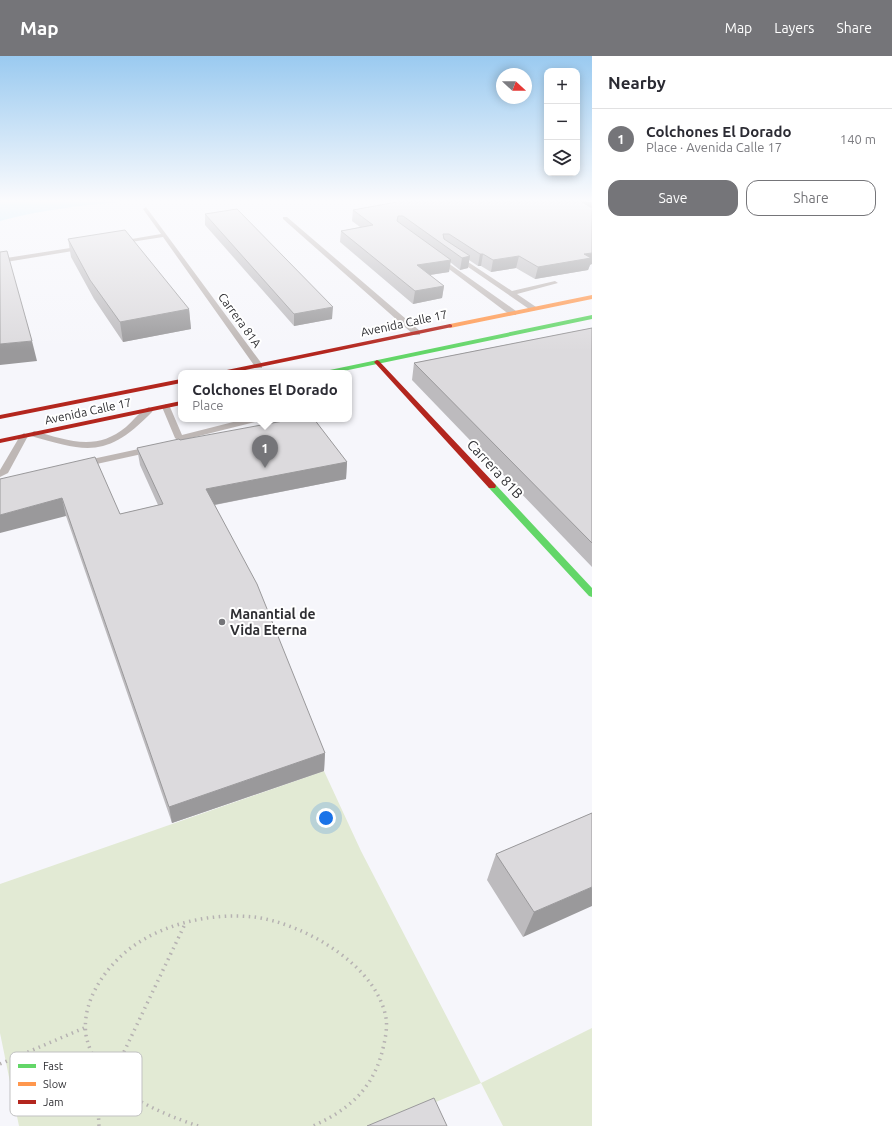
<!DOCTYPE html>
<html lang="en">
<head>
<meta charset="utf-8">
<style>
	body { margin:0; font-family:Ubuntu,sans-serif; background:#f2f2f3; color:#2b2b33 }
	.controls { position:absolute; right:12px; top:12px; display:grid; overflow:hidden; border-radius:8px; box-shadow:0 2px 10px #0003 }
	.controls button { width:36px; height:36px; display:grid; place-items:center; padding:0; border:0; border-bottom:1px solid #e1e1e2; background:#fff; color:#2b2b33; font:20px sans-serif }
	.compass { position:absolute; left:496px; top:12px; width:36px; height:36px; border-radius:50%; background:#fff; box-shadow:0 2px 10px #0003; rotate:111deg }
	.you { position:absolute; left:326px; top:762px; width:14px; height:14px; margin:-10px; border:3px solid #fff; border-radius:50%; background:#1a73e8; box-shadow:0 0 0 6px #1a73e833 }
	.badge { display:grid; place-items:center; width:26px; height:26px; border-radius:50%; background:#757579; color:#fff; font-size:13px; font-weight:700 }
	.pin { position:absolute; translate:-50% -33px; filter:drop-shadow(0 1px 2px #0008) }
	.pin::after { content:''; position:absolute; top:21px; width:14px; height:12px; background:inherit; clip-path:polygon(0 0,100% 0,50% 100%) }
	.popup { position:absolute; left:178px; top:314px; width:174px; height:52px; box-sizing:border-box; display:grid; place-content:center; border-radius:8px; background:#fff; filter:drop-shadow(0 1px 3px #0005); font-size:13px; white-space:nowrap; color:#7c7c81 }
	.popup b { font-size:15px; color:#2b2b33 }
	.popup::after { content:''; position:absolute; left:50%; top:100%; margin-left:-8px; border:8px solid transparent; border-top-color:#fff }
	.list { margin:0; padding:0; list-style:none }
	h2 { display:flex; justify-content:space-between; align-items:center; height:52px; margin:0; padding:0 16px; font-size:17px }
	h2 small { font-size:13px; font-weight:400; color:#7c7c81 }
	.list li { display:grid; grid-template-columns:26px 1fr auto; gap:12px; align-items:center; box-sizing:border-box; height:60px; padding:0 16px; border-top:1px solid #e1e1e2 }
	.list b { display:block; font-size:15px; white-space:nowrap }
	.list p { margin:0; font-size:13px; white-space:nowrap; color:#7c7c81 }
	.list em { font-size:13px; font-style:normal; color:#7c7c81 }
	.actions { display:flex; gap:8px; padding:12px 16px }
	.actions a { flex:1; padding:9px 0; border:1px solid #757579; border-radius:12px; text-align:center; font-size:14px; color:#757579 }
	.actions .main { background:#757579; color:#fff }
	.icon { flex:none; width:22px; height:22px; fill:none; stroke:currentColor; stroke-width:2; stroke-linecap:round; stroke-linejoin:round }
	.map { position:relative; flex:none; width:592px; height:1070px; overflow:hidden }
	header { display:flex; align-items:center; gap:24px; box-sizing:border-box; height:56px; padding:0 20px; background:#757579; color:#fff }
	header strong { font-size:19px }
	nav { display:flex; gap:22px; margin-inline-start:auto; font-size:14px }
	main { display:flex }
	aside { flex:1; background:#fff }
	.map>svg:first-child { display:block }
	.green { fill:#e2ead4 }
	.water { fill:#c6ecfc }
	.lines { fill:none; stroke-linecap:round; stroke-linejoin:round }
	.path { stroke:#b6b2b2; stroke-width:3.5; stroke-dasharray:1.5 4.5; stroke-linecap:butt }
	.lane { fill:#beb7b5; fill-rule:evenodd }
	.fast { fill:#63d668; fill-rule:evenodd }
	.slow { fill:#ff974d; fill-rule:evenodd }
	.jam { fill:#b3261e; fill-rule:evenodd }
	.wall { fill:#bdbbbe }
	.shaded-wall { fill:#9a999b }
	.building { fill:#dcdadd; stroke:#9a999b }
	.poi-dot { fill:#757579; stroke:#fff; stroke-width:1.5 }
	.labels { text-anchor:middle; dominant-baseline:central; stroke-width:4; stroke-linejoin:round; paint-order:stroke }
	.far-street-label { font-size:12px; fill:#2f2f33; stroke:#fff }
	.street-label { font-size:14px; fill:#2f2f33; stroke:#fff }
	.poi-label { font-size:14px; font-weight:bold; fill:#2f2f33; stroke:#fff; text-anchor:start }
	.key { fill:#fff; stroke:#c1c1c2; stroke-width:1 }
	.key-label { font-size:11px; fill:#2f2f33 }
</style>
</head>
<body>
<header>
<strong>Map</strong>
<nav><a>Map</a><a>Layers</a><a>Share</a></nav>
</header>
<main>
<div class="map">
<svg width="592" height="1070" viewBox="0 0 592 1070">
	<rect width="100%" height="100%" fill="#f6f6fb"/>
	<path class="green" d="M 324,715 L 361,795 L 481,1027 L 592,972 L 592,1070 L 503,1070 L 481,1027 L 379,1070 L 19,1070 L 0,977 L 0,828 Z"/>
	<path class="water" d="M 0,146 L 119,146 C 79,150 39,154 0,165 Z"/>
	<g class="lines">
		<path class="path" d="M 91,997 L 97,1032 L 99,1070
			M 0,1008 L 84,972
			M 111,1023 L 185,868
			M 198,1070 C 154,1055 96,1031 86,979 C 82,951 98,923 117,904 C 150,870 207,856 254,861 C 303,867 377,909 386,962 C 388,973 384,989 381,1000 C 370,1036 346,1055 313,1070"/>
		<path class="lane" d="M 146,151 L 262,308 L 262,312 L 256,312 L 163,181 L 118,188 L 118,186 L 120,185 L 161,178 L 143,153 Z
			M 283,161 L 287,161 L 420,275 L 420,279 L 414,279 L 283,163 Z
			M 83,190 L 86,192 L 85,193 L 0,207 L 0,203 Z
			M 455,200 L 459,200 L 512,235 L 555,225 L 558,227 L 517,238 L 539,253 L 532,255 L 455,202 Z
			M 437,202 L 441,202 L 516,255 L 516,259 L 510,259 L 437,204 Z
			M 166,348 L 170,351 L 182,379 L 245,363 L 260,363 L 259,365 L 179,385 L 175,382 L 162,351 Z
			M 149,351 L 153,354 L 152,356 C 108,401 89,397 31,380 L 30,378 L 34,375 C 67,384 96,396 126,371 C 132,366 141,354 149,351 Z
			M 24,377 L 28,380 L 8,417 L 0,421 L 0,414 L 20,380 Z
			M 148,391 L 153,394 L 151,396 L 83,411 L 78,408 L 83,405 Z"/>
		<path class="fast" d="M 592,259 L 592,263 L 334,317 L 322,317 L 325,315 Z
			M 489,428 L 495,428 L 592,532 L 592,541 L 589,540 L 489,432 L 488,430 Z"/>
		<path class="slow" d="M 592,239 L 592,243 L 450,272 L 447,270 L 450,268 Z"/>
		<path class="jam" d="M 450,268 L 452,269 L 452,271 L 231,317 L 219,317 L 222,315 Z
			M 377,304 L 379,305 L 495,428 L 496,430 L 495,432 L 489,432 L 375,307 L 374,306 Z
			M 181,323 L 181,327 L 0,363 L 0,359 Z
			M 181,345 L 181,349 L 0,387 L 0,383 Z"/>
	</g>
	<path class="wall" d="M 397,146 L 590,209 L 588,214 L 535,223 L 516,212 L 491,216 L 481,210 L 478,210 L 469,204 L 468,212 L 460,214 L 450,206 L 449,216 L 430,219 L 444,230 L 442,242 L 413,248 L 340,186 L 341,175 L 360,171 L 352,165 L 353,154 Z
		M 205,158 L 332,263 L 294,270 L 205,169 Z
		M 68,183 L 189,253 L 191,273 L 123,286 L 94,243 L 71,201 Z
		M 592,272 L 592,511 L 412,324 L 414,307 Z
		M 180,384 L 347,406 L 346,423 L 215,449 L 325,697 L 324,715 L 172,767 L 66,460 L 0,423 L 120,458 L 158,449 L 140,409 L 137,392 Z
		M 592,757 L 523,881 L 487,824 L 496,798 Z"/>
	<path class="shaded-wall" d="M 582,146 L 592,146 L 592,155 Z
		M 592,197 L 592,208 L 590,209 L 588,214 L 535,223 L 538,211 L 584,198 Z
		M 480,198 L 483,198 L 481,210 L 478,210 Z
		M 470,200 L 468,212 L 460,214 L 462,202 Z
		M 519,200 L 516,212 L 491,216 L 493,204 Z
		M 451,204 L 449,216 L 416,221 L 417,209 Z
		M 444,230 L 442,242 L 413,248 L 415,235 Z
		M 333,251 L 332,263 L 294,270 L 294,258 Z
		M 189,253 L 191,273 L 123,286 L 120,266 Z
		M 32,285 L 37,305 L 0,309 L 0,288 Z
		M 347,406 L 346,423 L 208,450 L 206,433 Z
		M 62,442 L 66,460 L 0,477 L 0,459 Z
		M 325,697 L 324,715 L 172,767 L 169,751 Z
		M 592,831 L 592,850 L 523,881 L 534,856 Z"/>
	<path class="building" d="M 397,146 L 587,146 L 582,146 L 592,152 L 592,197 L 584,198 L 591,202 L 538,211 L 519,200 L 493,204 L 483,198 L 480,198 L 449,178 L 443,178 L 444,183 L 470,200 L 462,202 L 403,160 L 398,160 L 397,165 L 451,204 L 417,209 L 444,230 L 415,235 L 341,175 L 373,169 L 353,154 Z
		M 237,153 L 333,251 L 294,258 L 205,158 Z
		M 125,174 L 189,253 L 120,266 L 90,224 L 68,183 Z
		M 7,195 L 32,285 L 0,288 L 0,196 Z
		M 592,272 L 592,487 L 414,307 Z
		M 294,363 L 314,363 L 347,406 L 206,433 L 257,528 L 325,697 L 169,751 L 62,442 L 0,459 L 0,423 L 95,401 L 120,458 L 163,448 L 137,392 L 179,383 L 180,384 Z
		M 592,757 L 592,831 L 534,856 L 496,798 Z
		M 434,1042 L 447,1070 L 367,1070 Z"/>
	<linearGradient id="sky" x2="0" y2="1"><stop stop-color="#9acaf0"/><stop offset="0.49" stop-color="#fbfbfd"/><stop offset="1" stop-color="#fbfbfd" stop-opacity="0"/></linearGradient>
	<rect width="592" height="295" fill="url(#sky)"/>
	<circle class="poi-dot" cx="222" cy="566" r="4"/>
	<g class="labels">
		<g class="far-street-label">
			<text transform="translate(240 264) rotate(54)">Carrera 81A</text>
			<text transform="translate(404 267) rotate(-12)">Avenida Calle 17</text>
			<text transform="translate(88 355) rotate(-12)">Avenida Calle 17</text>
		</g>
		<g class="street-label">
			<text transform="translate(495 413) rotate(47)">Carrera 81B</text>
		</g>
		<g class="poi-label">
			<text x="230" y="558">Manantial de<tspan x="230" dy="16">Vida Eterna</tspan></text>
		</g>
	</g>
	<rect x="10" y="996" width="132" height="64" rx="6" class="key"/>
	<rect x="18" y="1008" width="18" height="4" fill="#63d668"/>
	<rect x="18" y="1026" width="18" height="4" fill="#ff974d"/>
	<rect x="18" y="1044" width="18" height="4" fill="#b3261e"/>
	<g class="key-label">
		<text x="43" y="1014">Fast</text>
		<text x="43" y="1032">Slow</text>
		<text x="43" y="1050">Jam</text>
	</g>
</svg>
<div class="controls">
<button>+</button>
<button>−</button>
<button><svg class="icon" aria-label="layers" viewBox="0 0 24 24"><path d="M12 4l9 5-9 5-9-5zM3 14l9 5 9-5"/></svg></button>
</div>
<svg class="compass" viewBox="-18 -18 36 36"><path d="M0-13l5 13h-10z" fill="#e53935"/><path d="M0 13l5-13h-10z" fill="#7c7c81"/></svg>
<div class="you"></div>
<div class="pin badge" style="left:265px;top:412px">1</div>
<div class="popup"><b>Colchones El Dorado</b>Place</div>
</div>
<aside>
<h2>Nearby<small></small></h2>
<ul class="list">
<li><span class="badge">1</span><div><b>Colchones El Dorado</b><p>Place · Avenida Calle 17</p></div><em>140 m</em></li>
</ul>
<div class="actions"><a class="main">Save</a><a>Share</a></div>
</aside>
</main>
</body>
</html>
